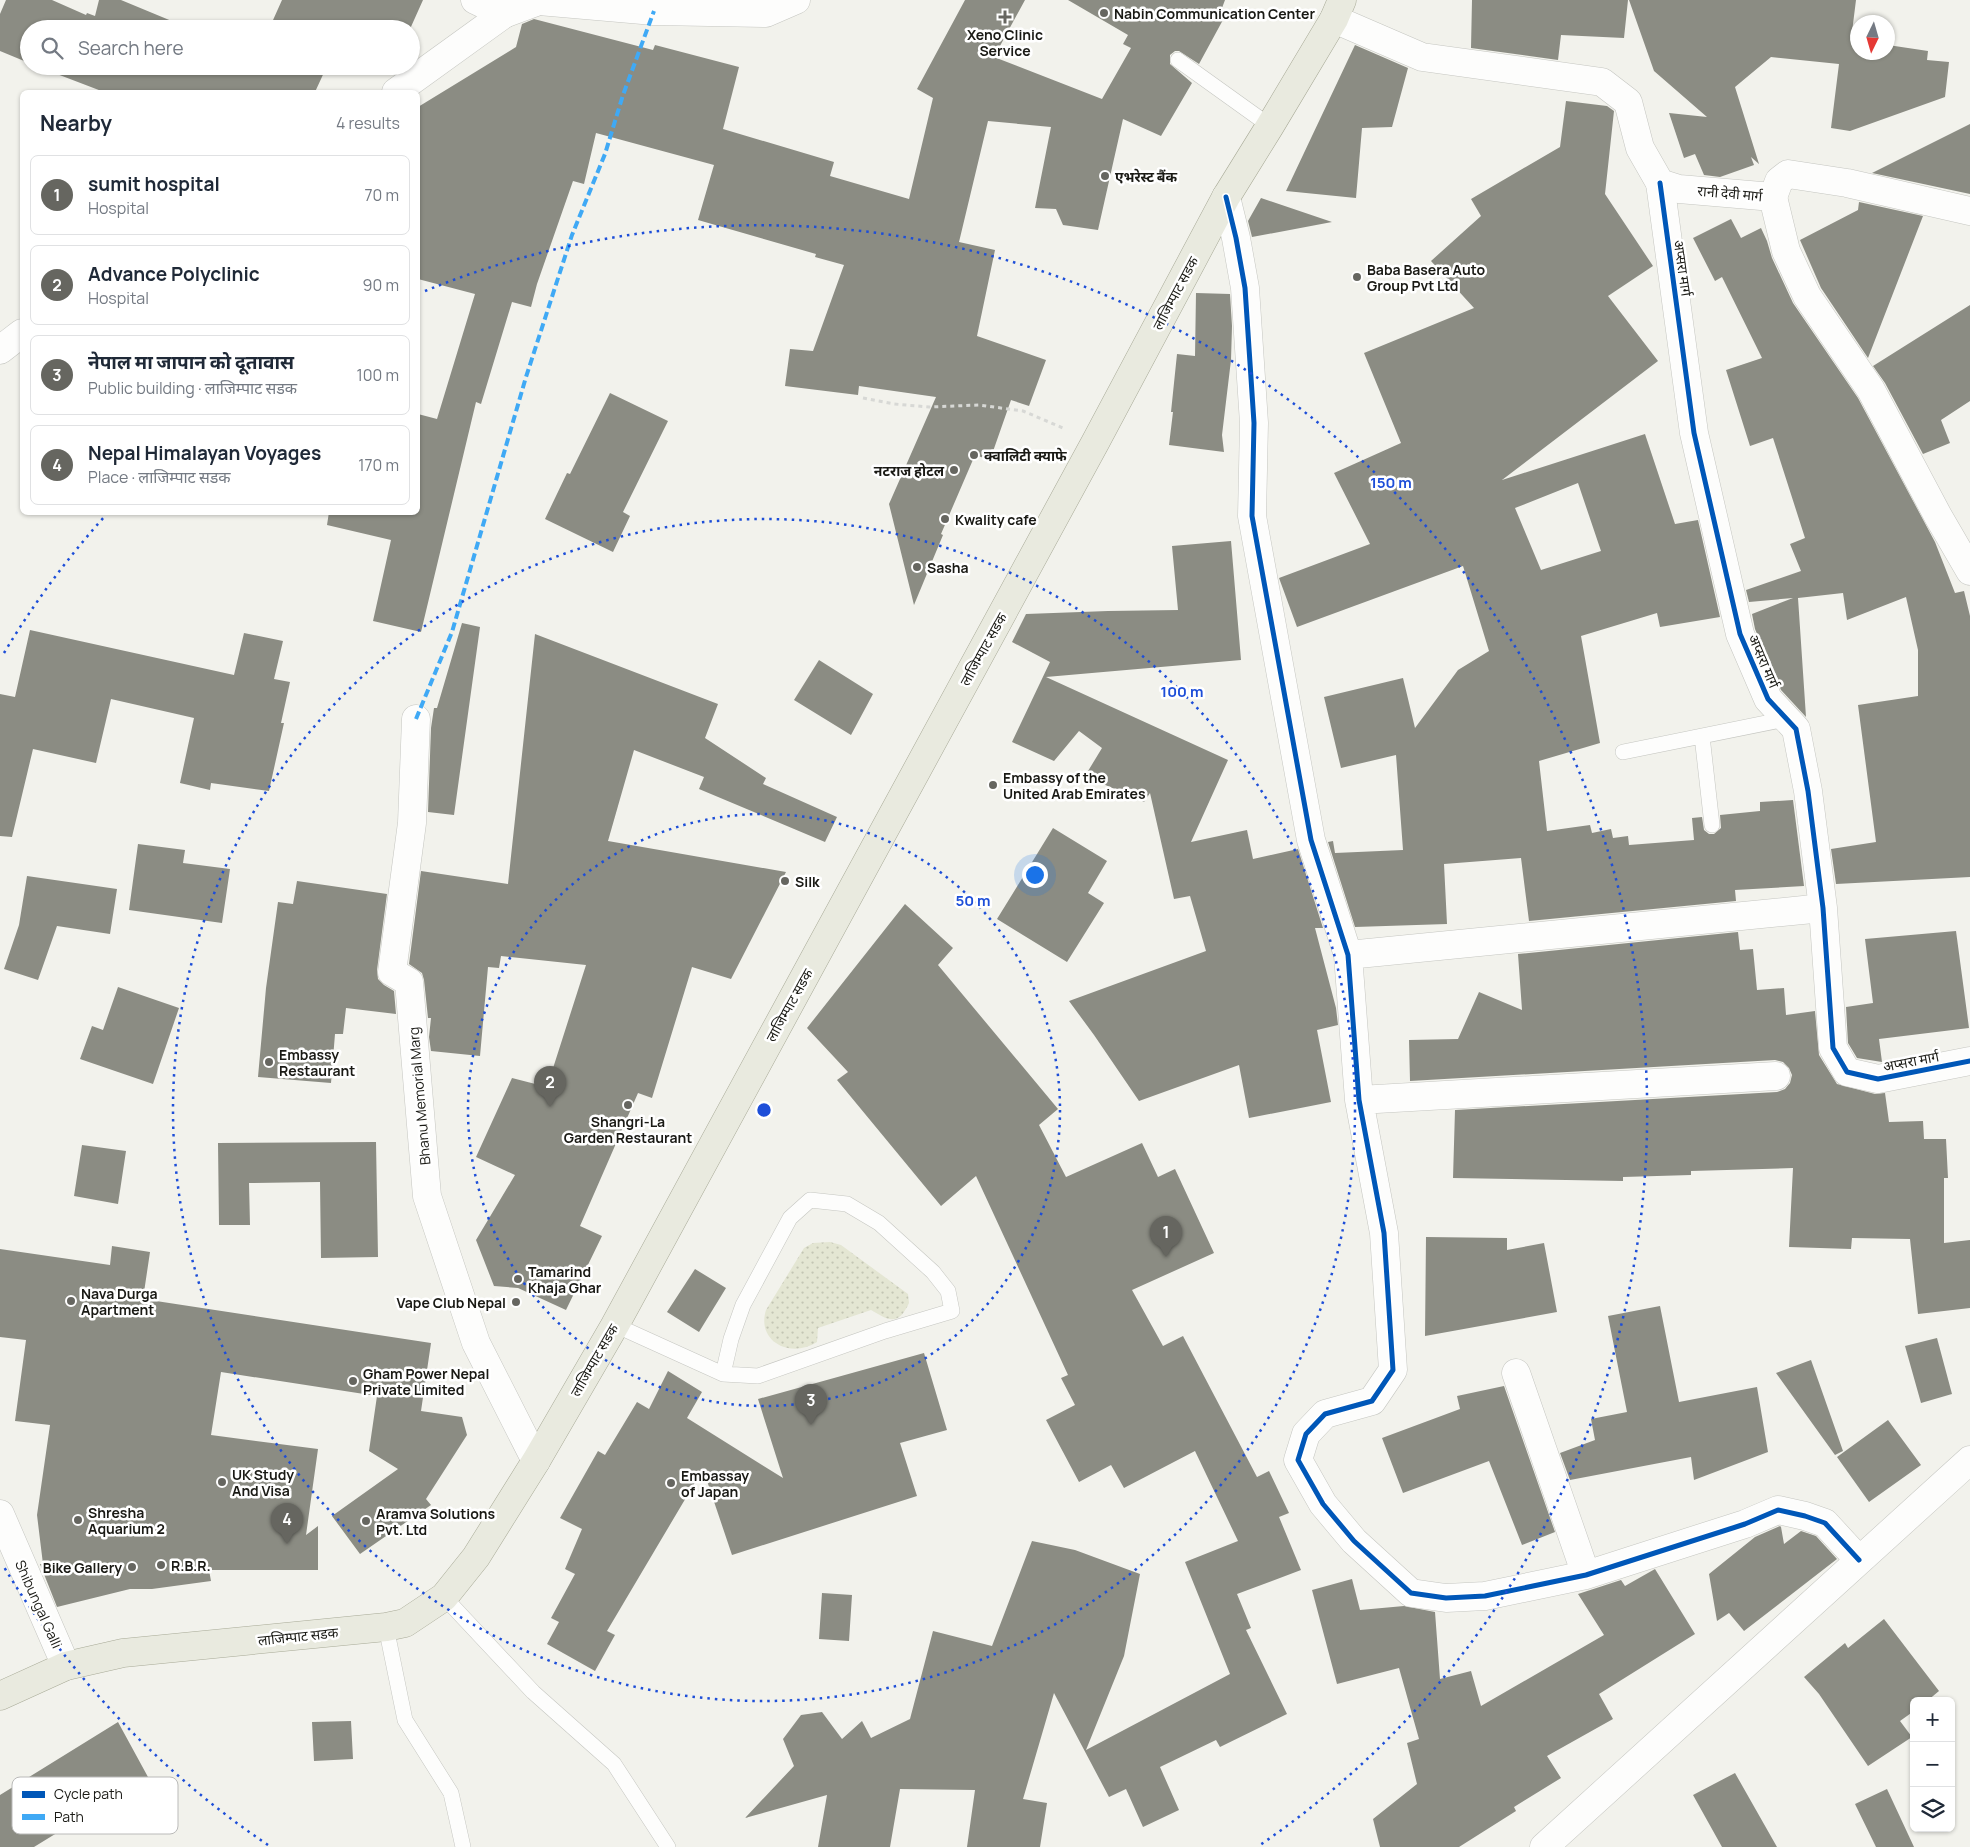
<!DOCTYPE html>
<html lang="en">
<head>
<meta charset="utf-8">
<style>
	body { margin:0; font-family:Manrope,"Noto Sans Devanagari",sans-serif; background:#f2f2f3; color:#1f2937 }
	.controls { position:absolute; right:15px; bottom:15px; display:grid; overflow:hidden; border-radius:8px; box-shadow:0 1px 4px #0004 }
	.controls button { width:45px; height:45px; display:grid; place-items:center; padding:0; border:0; border-bottom:1px solid #e0e1e3; background:#fff; color:#1f2937; font:25px sans-serif }
	.compass { position:absolute; left:1850px; top:15px; width:45px; height:45px; border-radius:50%; background:#fff; box-shadow:0 1px 4px #0004; rotate:185deg }
	.you { position:absolute; left:1034px; top:874px; width:18px; height:18px; margin:-12px; border:4px solid #fff; border-radius:50%; background:#1a73e8; box-shadow:0 0 0 8px #1a73e833 }
	.badge { display:grid; place-items:center; width:32px; height:32px; border-radius:50%; background:#666660; color:#fff; font-size:16px; font-weight:700 }
	.pin { position:absolute; translate:-50% -41px; filter:drop-shadow(0 1px 2px #0008) }
	.pin::after { content:''; position:absolute; top:26px; width:18px; height:15px; background:inherit; clip-path:polygon(0 0,100% 0,50% 100%) }
	.list { margin:0; padding:0; list-style:none }
	h2 { display:flex; justify-content:space-between; align-items:center; height:65px; margin:0; padding:0 20px; font-size:21px }
	h2 small { font-size:16px; font-weight:400; color:#747a83 }
	.list li { display:grid; grid-template-columns:32px 1fr auto; gap:15px; align-items:center; box-sizing:border-box; height:80px; margin:0 10px 10px; padding:0 10px; border:1px solid #e0e1e3; border-radius:8px }
	.list b { display:block; font-size:19px; white-space:nowrap }
	.list p { margin:0; font-size:16px; white-space:nowrap; color:#747a83 }
	.list em { font-size:16px; font-style:normal; color:#747a83 }
	.icon { flex:none; width:28px; height:28px; fill:none; stroke:currentColor; stroke-width:2; stroke-linecap:round; stroke-linejoin:round }
	.map { position:relative; flex:none; width:1970px; height:1847px; overflow:hidden }
	.search { position:absolute; background:#fff; box-shadow:0 1px 4px #0004; left:20px; top:20px; width:400px; height:55px; display:flex; align-items:center; gap:12px; box-sizing:border-box; padding:0 18px; border-radius:28px; color:#747a83; font-size:19px }
	.panel { position:absolute; background:#fff; box-shadow:0 1px 4px #0004; left:20px; top:90px; width:400px; height:425px; border-radius:8px }
	.map>svg:first-child { display:block }
	.grass { fill:url(#grass-dots) }
	.building { fill:#8b8c83; fill-rule:evenodd }
	.lines { fill:none; stroke-linecap:round; stroke-linejoin:round }
	.lane-casing { stroke:#c5c6c1; stroke-width:16 }
	.street-casing { stroke:#c5c6c1; stroke-width:29 }
	.secondary-casing { stroke:#c5c6c1; stroke-width:29 }
	.primary-casing { stroke:#a8aa97; stroke-width:29 }
	.path { stroke:#d7d8d5; stroke-width:3; stroke-dasharray:4 4; stroke-linecap:butt }
	.lane { stroke:#fdfdfc; stroke-width:15 }
	.street { stroke:#fdfdfc; stroke-width:28 }
	.secondary { stroke:#fdfdfc; stroke-width:28 }
	.primary { stroke:#e9eadf; stroke-width:28 }
	.quiet { stroke:#3fa9f5; stroke-width:4; stroke-dasharray:8 4; stroke-linecap:butt }
	.cycleway-casing { stroke:#fff; stroke-width:8 }
	.cycleway { stroke:#0057b8; stroke-width:5 }
	.ring { fill:none; stroke:#1d4ed8; stroke-width:2.5; stroke-dasharray:2.5 5 }
	.poi-dot { fill:#666660; stroke:#fff; stroke-width:2 }
	.labels { text-anchor:middle; dominant-baseline:central; stroke-width:5; stroke-linejoin:round; paint-order:stroke }
	.poi-label { font-size:14px; font-weight:bold; fill:#1a1a15; stroke:#fff; text-anchor:start }
	.street-label { font-size:14px; fill:#1a1a15; stroke:#fff }
	.key { fill:#fff; stroke:#babab9; stroke-width:1 }
	.key-label { font-size:14px; fill:#1a1a15 }
	.centre { fill:#1d4ed8; stroke:#fff; stroke-width:2.5 }
	.ring-label { font-size:15px; text-anchor:middle; font-weight:bold; fill:#1d4ed8; stroke:#fff; stroke-width:5; stroke-linejoin:round; paint-order:stroke }
</style>
</head>
<body>
<div class="map">
<svg width="1970" height="1847" viewBox="0 0 1970 1847">
	<defs>
		<pattern id="grass-dots" width="8" height="8" patternUnits="userSpaceOnUse" patternTransform="scale(1.25)"><rect width="8" height="8" fill="#e4e6d3"/><path d="M2 2h.1M6 6h.1" fill="none" stroke="#c3c5b4" stroke-width="1.8" stroke-linecap="round"/></pattern>
	</defs>
	<rect width="100%" height="100%" fill="#f2f2ec"/>
	<path class="grass" d="M 830,1242 L 841,1245 L 908,1294 L 909,1303 C 898,1327 888,1320 871,1310 L 818,1328 L 817,1342 C 791,1359 756,1342 766,1310 L 804,1248 L 813,1243 Z"/>
	<path class="building" d="M 6,0 L 52,0 L 86,15 L 87,13 L 95,16 L 99,0 L 121,0 L 191,29 L 29,29 L 29,63 L 0,51 L 0,14 Z
		M 282,0 L 423,0 L 410,29 L 269,29 Z
		M 965,0 L 1025,0 L 994,57 L 1102,99 L 1131,48 L 1123,44 L 1128,35 L 1068,0 L 1225,0 L 1219,16 L 1224,18 L 1199,64 L 1179,51 L 1175,51 L 1170,55 L 1170,64 L 1192,83 L 1161,136 L 1123,119 L 1098,230 L 1063,225 L 1056,209 L 1035,208 L 1051,127 L 988,121 L 959,242 L 995,250 L 977,336 L 1046,360 L 1029,406 L 1011,400 L 990,460 L 975,455 L 941,534 L 943,535 L 914,605 L 889,504 L 936,397 L 859,386 L 858,395 L 785,386 L 790,349 L 813,351 L 844,265 L 815,257 L 816,254 L 698,220 L 714,165 L 596,133 L 584,184 L 573,181 L 537,284 L 531,307 L 512,302 L 481,404 L 476,402 L 421,632 L 373,621 L 391,540 L 327,525 L 329,512 L 418,512 L 418,414 L 437,419 L 475,294 L 418,279 L 418,107 L 516,47 L 522,24 L 534,19 L 653,50 L 655,45 L 739,67 L 723,129 L 834,162 L 830,176 L 909,199 L 933,98 L 917,89 Z
		M 1472,0 L 1628,0 L 1624,38 L 1561,35 L 1558,60 L 1471,48 Z
		M 1629,0 L 1856,0 L 1851,40 L 1858,41 L 1858,52 L 1888,52 L 1888,45 L 1928,51 L 1927,60 L 1949,62 L 1945,97 L 1850,131 L 1831,128 L 1839,64 L 1771,57 L 1735,87 L 1759,164 L 1751,157 L 1754,165 L 1720,177 L 1704,175 L 1695,154 L 1684,158 L 1669,113 L 1707,117 L 1654,71 Z
		M 1355,45 L 1408,68 L 1392,127 L 1362,128 L 1356,198 L 1286,191 Z
		M 36,66 L 327,66 L 315,92 L 104,92 Z
		M 372,66 L 393,66 L 389,74 Z
		M 1566,101 L 1607,106 L 1614,111 L 1605,194 L 1653,266 L 1608,296 L 1658,361 L 1502,480 L 1645,434 L 1675,524 L 1698,520 L 1720,617 L 1660,627 L 1657,613 L 1581,636 L 1600,743 L 1539,761 L 1547,831 L 1590,825 L 1592,833 L 1611,829 L 1613,838 L 1628,836 L 1629,845 L 1694,840 L 1692,818 L 1702,817 L 1704,830 L 1709,834 L 1714,834 L 1721,828 L 1720,815 L 1760,811 L 1760,802 L 1793,800 L 1804,886 L 1735,890 L 1736,901 L 1529,921 L 1521,858 L 1444,864 L 1447,924 L 1355,927 L 1328,842 L 1333,841 L 1335,853 L 1403,850 L 1396,755 L 1341,768 L 1324,697 L 1403,678 L 1415,728 L 1458,670 L 1489,651 L 1463,566 L 1297,627 L 1279,578 L 1370,544 L 1334,473 L 1401,443 L 1364,353 L 1474,308 L 1431,261 L 1481,216 L 1471,199 L 1560,147 ZM 1578,483 L 1601,551 L 1541,570 L 1515,508 Z
		M 1970,124 L 1970,194 L 1872,173 Z
		M 1261,198 L 1332,222 L 1252,237 L 1248,221 Z
		M 1859,202 L 1923,216 L 1868,358 L 1821,288 L 1800,240 L 1858,210 Z
		M 1731,219 L 1741,238 L 1761,228 L 1767,241 L 1772,258 L 1793,303 L 1858,398 L 1935,542 L 1955,593 L 1964,591 L 1970,616 L 1970,877 L 1836,884 L 1831,849 L 1876,842 L 1858,705 L 1918,696 L 1918,650 L 1906,597 L 1847,620 L 1843,593 L 1798,598 L 1806,717 L 1781,690 L 1755,629 L 1752,614 L 1793,598 L 1749,602 L 1746,590 L 1801,571 L 1790,544 L 1805,538 L 1773,438 L 1750,446 L 1726,370 L 1762,358 L 1722,277 L 1715,281 L 1693,238 Z
		M 1196,293 L 1230,294 L 1232,326 L 1231,360 L 1222,435 L 1224,452 L 1169,445 L 1173,412 L 1171,412 L 1177,354 L 1195,356 Z
		M 1970,305 L 1970,401 L 1941,420 L 1950,443 L 1923,454 L 1885,383 L 1873,366 Z
		M 610,393 L 668,421 L 623,512 L 630,516 L 613,552 L 545,519 L 567,473 L 570,474 Z
		M 1231,541 L 1241,660 L 1046,677 L 1228,760 L 1191,842 L 1247,830 L 1253,859 L 1298,849 L 1323,928 L 1315,928 L 1336,1008 L 1338,1025 L 1317,1030 L 1331,1102 L 1249,1118 L 1239,1065 L 1139,1101 L 1094,1035 L 1069,1001 L 1206,951 L 1190,896 L 1174,899 L 1150,793 L 1144,802 L 1085,776 L 1102,748 L 1079,731 L 1054,761 L 1012,742 L 1050,662 L 1012,642 L 1026,614 L 1108,611 L 1178,610 L 1172,546 Z
		M 462,623 L 480,627 L 454,815 L 428,812 L 431,728 L 434,708 L 437,708 Z
		M 30,630 L 234,675 L 244,633 L 283,641 L 274,679 L 290,682 L 281,723 L 284,723 L 269,791 L 211,783 L 210,790 L 180,783 L 194,718 L 111,699 L 96,763 L 33,749 L 12,837 L 0,836 L 0,694 L 15,697 Z
		M 535,634 L 718,704 L 705,738 L 766,778 L 763,784 L 837,817 L 825,842 L 699,789 L 704,777 L 634,750 L 608,841 L 786,872 L 731,979 L 692,967 L 652,1098 L 638,1093 L 580,1226 L 602,1236 L 566,1310 L 518,1288 L 494,1286 L 476,1240 L 515,1175 L 476,1157 L 512,1078 L 547,1087 L 586,965 L 501,956 L 499,968 L 488,967 L 480,1056 L 431,1051 L 429,1037 L 431,1018 L 428,1018 L 424,980 L 422,973 L 409,964 L 421,871 L 508,884 Z
		M 819,660 L 873,694 L 851,735 L 794,700 Z
		M 1053,828 L 1107,861 L 1088,893 L 1104,903 L 1067,962 L 997,919 Z
		M 138,844 L 185,850 L 183,863 L 230,869 L 222,923 L 129,910 Z
		M 27,876 L 117,889 L 110,934 L 57,926 L 38,980 L 4,969 L 19,925 Z
		M 297,881 L 387,894 L 377,970 L 378,979 L 384,985 L 394,991 L 396,1014 L 346,1008 L 343,1034 L 335,1034 L 331,1083 L 258,1077 L 266,988 L 278,902 L 293,904 Z
		M 905,904 L 953,948 L 938,965 L 1058,1109 L 1039,1125 L 1066,1177 L 1142,1143 L 1158,1177 L 1175,1169 L 1214,1253 L 1132,1290 L 1163,1346 L 1183,1336 L 1257,1477 L 1269,1471 L 1289,1513 L 1279,1517 L 1301,1570 L 1237,1594 L 1251,1628 L 1246,1630 L 1287,1714 L 1220,1747 L 1216,1740 L 1160,1767 L 1179,1810 L 1143,1827 L 1126,1789 L 1109,1797 L 1054,1693 L 1023,1799 L 1047,1803 L 1040,1847 L 967,1847 L 975,1790 L 900,1789 L 890,1847 L 818,1847 L 827,1795 L 745,1818 L 794,1766 L 783,1739 L 801,1715 L 822,1712 L 842,1739 L 862,1721 L 871,1738 L 910,1719 L 933,1631 L 992,1646 L 1032,1541 L 1075,1550 L 1140,1574 L 1124,1656 L 1086,1750 L 1230,1674 L 1185,1562 L 1238,1541 L 1195,1451 L 1124,1488 L 1111,1465 L 1079,1482 L 1046,1420 L 1075,1405 L 1061,1378 L 1068,1375 L 976,1176 L 941,1206 L 837,1080 L 848,1072 L 807,1028 Z
		M 1956,931 L 1969,1028 L 1879,1039 L 1882,1062 L 1857,1058 L 1848,1043 L 1846,1007 L 1873,1003 L 1865,939 Z
		M 1738,932 L 1740,950 L 1753,949 L 1757,990 L 1784,988 L 1786,1015 L 1815,1011 L 1819,1055 L 1837,1084 L 1875,1094 L 1885,1093 L 1889,1122 L 1923,1121 L 1924,1139 L 1946,1139 L 1948,1178 L 1944,1178 L 1944,1243 L 1970,1240 L 1970,1308 L 1918,1314 L 1910,1239 L 1852,1238 L 1851,1249 L 1789,1247 L 1793,1168 L 1691,1171 L 1691,1175 L 1623,1177 L 1623,1181 L 1453,1178 L 1455,1110 L 1777,1092 L 1785,1089 L 1790,1083 L 1792,1075 L 1789,1068 L 1783,1062 L 1775,1060 L 1410,1081 L 1409,1040 L 1458,1039 L 1479,992 L 1522,1010 L 1518,954 Z
		M 118,987 L 179,1008 L 153,1084 L 80,1059 L 92,1026 L 103,1030 Z
		M 376,1142 L 378,1257 L 321,1258 L 320,1182 L 249,1183 L 250,1225 L 219,1225 L 218,1143 Z
		M 82,1145 L 126,1151 L 118,1204 L 74,1196 Z
		M 1426,1237 L 1507,1238 L 1507,1250 L 1544,1243 L 1557,1312 L 1425,1336 Z
		M 112,1246 L 150,1252 L 143,1299 L 431,1343 L 421,1411 L 462,1417 L 467,1435 L 426,1499 L 431,1505 L 360,1554 L 332,1516 L 398,1469 L 369,1451 L 377,1396 L 221,1372 L 211,1435 L 318,1449 L 306,1535 L 318,1526 L 318,1570 L 209,1570 L 211,1581 L 152,1589 L 130,1589 L 57,1607 L 40,1564 L 43,1564 L 37,1515 L 50,1425 L 15,1421 L 26,1340 L 0,1337 L 0,1249 L 110,1265 Z
		M 695,1269 L 726,1288 L 699,1332 L 667,1312 Z
		M 1660,1306 L 1679,1402 L 1757,1387 L 1768,1452 L 1694,1480 L 1691,1457 L 1570,1480 L 1560,1453 L 1595,1440 L 1591,1419 L 1627,1412 L 1608,1316 Z
		M 1937,1338 L 1952,1394 L 1921,1403 L 1905,1346 Z
		M 924,1353 L 947,1430 L 900,1443 L 917,1496 L 732,1555 L 703,1469 L 607,1631 L 615,1635 L 595,1671 L 547,1644 L 559,1622 L 551,1618 L 575,1574 L 565,1569 L 582,1529 L 560,1518 L 598,1451 L 605,1455 L 637,1402 L 649,1409 L 668,1371 L 702,1392 L 687,1418 L 783,1478 L 758,1399 Z
		M 1811,1360 L 1843,1451 L 1835,1455 L 1776,1373 Z
		M 1504,1386 L 1555,1532 L 1522,1545 L 1489,1461 L 1403,1493 L 1382,1438 L 1460,1409 L 1457,1396 Z
		M 1888,1420 L 1921,1465 L 1869,1502 L 1837,1457 Z
		M 1780,1526 L 1781,1527 L 1784,1544 L 1801,1531 L 1816,1536 L 1837,1559 L 1744,1631 L 1729,1613 L 1717,1621 L 1709,1574 L 1755,1537 Z
		M 1655,1569 L 1695,1634 L 1599,1694 L 1613,1719 L 1547,1756 L 1561,1778 L 1514,1807 L 1516,1811 L 1459,1847 L 1380,1847 L 1373,1819 L 1417,1784 L 1407,1743 L 1419,1739 L 1399,1668 L 1337,1684 L 1312,1590 L 1352,1579 L 1360,1610 L 1404,1606 L 1435,1612 L 1440,1679 L 1471,1671 L 1481,1706 L 1604,1635 L 1578,1594 L 1621,1580 L 1625,1586 Z
		M 822,1593 L 852,1595 L 849,1641 L 819,1639 Z
		M 1884,1619 L 1939,1691 L 1927,1701 L 1914,1701 L 1914,1711 L 1900,1721 L 1912,1737 L 1868,1766 L 1819,1694 L 1804,1677 L 1845,1643 L 1848,1648 Z
		M 351,1721 L 353,1759 L 314,1761 L 312,1722 Z
		M 118,1722 L 148,1777 L 34,1847 L 0,1847 L 0,1795 Z
		M 1735,1773 L 1777,1847 L 1722,1847 L 1693,1795 Z
		M 1887,1789 L 1914,1847 L 1876,1847 L 1855,1804 Z"/>
	<g class="lines">
		<defs>
			<path id="lane" d="M 1178,60 L 1270,126
				M 1702,736 L 1712,825
				M 1623,752 L 1786,719
				M 615,1325 L 723,1374 L 731,1339 L 743,1305 L 790,1218 L 810,1200 L 847,1204 L 879,1223 L 933,1272 L 948,1291 L 952,1311 L 885,1331 L 758,1376 L 723,1374
				M 444,1597 L 533,1692 L 614,1764 L 668,1847
				M 386,1627 L 405,1720 L 451,1793 L 463,1847"/>
			<path id="street" d="M 475,0 L 504,14
				M 1660,183 L 1694,433 L 1740,634 L 1768,699 L 1796,729 L 1808,791 L 1823,908 L 1833,1048 L 1847,1072 L 1878,1079 L 1970,1061
				M 1226,197 L 1236,238 L 1245,288 L 1254,423 L 1252,516 L 1311,840 L 1348,955 L 1359,1100 L 1384,1233 L 1393,1370 L 1372,1401 L 1325,1414 L 1306,1434 L 1298,1460 L 1323,1504 L 1354,1541 L 1411,1593 L 1446,1598 L 1485,1596 L 1586,1575 L 1745,1524 L 1778,1510 L 1805,1516 L 1825,1523 L 1859,1560
				M 1773,197 L 1779,181 L 1788,174 L 1847,183 L 1970,211
				M 416,719 L 412,823 L 392,972 L 409,982 L 427,1196 L 476,1343 L 536,1461
				M 1348,955 L 1823,908
				M 1359,1100 L 1776,1076
				M 1516,1373 L 1586,1575
				M 0,1514 L 66,1666
				M 1544,1847 L 1970,1460"/>
			<path id="secondary" d="M 1334,19 L 1422,57 L 1602,82 L 1628,102 L 1640,148 L 1660,183 L 1679,189 L 1773,197 L 1786,251 L 1807,296 L 1871,390 L 1938,516 L 1970,571
				M 396,92 L 504,14 L 539,1 L 654,11 L 766,13 L 796,0
				M 0,350 L 22,333"/>
			<path id="primary" d="M 0,1696 L 66,1666 L 123,1653 L 386,1627 L 405,1623 L 444,1597 L 476,1557 L 536,1461 L 615,1325 L 1096,441 L 1226,197 L 1270,126 L 1334,19 L 1342,0"/>
		</defs>
		<use href="#lane" class="lane-casing"/>
		<use href="#street" class="street-casing"/>
		<use href="#secondary" class="secondary-casing"/>
		<use href="#primary" class="primary-casing"/>
		<path class="path" d="M 863,398 L 894,404 L 929,407 L 979,405 L 1023,411 L 1063,428"/>
		<use href="#lane" class="lane"/>
		<use href="#street" class="street"/>
		<use href="#secondary" class="secondary"/>
		<use href="#primary" class="primary"/>
		<path class="quiet" d="M 416,719 L 452,632 L 526,377 L 572,235 L 605,154 L 623,95 L 654,11"/>
		<defs>
			<path id="cycleway" d="M 1660,183 L 1694,433 L 1740,634 L 1768,699 L 1796,729 L 1808,791 L 1823,908 L 1833,1048 L 1847,1072 L 1878,1079 L 1970,1061
				M 1226,197 L 1236,238 L 1245,288 L 1254,423 L 1252,516 L 1311,840 L 1348,955 L 1359,1100 L 1384,1233 L 1393,1370 L 1372,1401 L 1325,1414 L 1306,1434 L 1298,1460 L 1323,1504 L 1354,1541 L 1411,1593 L 1446,1598 L 1485,1596 L 1586,1575 L 1745,1524 L 1778,1510 L 1805,1516 L 1825,1523 L 1859,1560"/>
		</defs>
		<use href="#cycleway" class="cycleway-casing"/>
		<use href="#cycleway" class="cycleway"/>
	</g>
	<g class="ring">
		<circle cx="764" cy="1110" r="296"/>
		<circle cx="764" cy="1110" r="591"/>
		<path d="M268 1845A887 887 0 0 1 4 1567M4 653A887 887 0 0 1 105 516M425 291A887 887 0 0 1 1260 1845"/>
	</g>
	<g class="poi-dot">
		<circle cx="1104" cy="13" r="5"/>
		<path d="M1002.5 9.5h5v5h5v5h-5v5h-5v-5h-5v-5h5z"/>
		<circle cx="1105" cy="176" r="5"/>
		<circle cx="1357" cy="277" r="5"/>
		<circle cx="974" cy="455" r="5"/>
		<circle cx="954" cy="470" r="5"/>
		<circle cx="945" cy="519" r="5"/>
		<circle cx="917" cy="567" r="5"/>
		<circle cx="993" cy="785" r="5"/>
		<circle cx="785" cy="881" r="5"/>
		<circle cx="269" cy="1062" r="5"/>
		<circle cx="628" cy="1105" r="5"/>
		<circle cx="518" cy="1279" r="5"/>
		<circle cx="71" cy="1301" r="5"/>
		<circle cx="516" cy="1302" r="5"/>
		<circle cx="353" cy="1381" r="5"/>
		<circle cx="222" cy="1482" r="5"/>
		<circle cx="671" cy="1483" r="5"/>
		<circle cx="78" cy="1520" r="5"/>
		<circle cx="366" cy="1521" r="5"/>
		<circle cx="161" cy="1565" r="5"/>
		<circle cx="132" cy="1567" r="5"/>
	</g>
	<g class="labels">
		<g class="poi-label">
			<text x="1114" y="13">Nabin Communication Center</text>
			<text x="1005" y="34" text-anchor="middle">Xeno Clinic<tspan x="1005" dy="16">Service</tspan></text>
			<text x="1115" y="176">एभरेस्ट बैंक</text>
			<text x="1367" y="269">Baba Basera Auto<tspan x="1367" dy="16">Group Pvt Ltd</tspan></text>
			<text x="984" y="455">क्वालिटी क्याफे</text>
			<text x="944" y="470" text-anchor="end">नटराज होटल</text>
			<text x="955" y="519">Kwality cafe</text>
			<text x="927" y="567">Sasha</text>
			<text x="1003" y="777">Embassy of the<tspan x="1003" dy="16">United Arab Emirates</tspan></text>
			<text x="795" y="881">Silk</text>
			<text x="279" y="1054">Embassy<tspan x="279" dy="16">Restaurant</tspan></text>
			<text x="628" y="1121" text-anchor="middle">Shangri-La<tspan x="628" dy="16">Garden Restaurant</tspan></text>
			<text x="528" y="1271">Tamarind<tspan x="528" dy="16">Khaja Ghar</tspan></text>
			<text x="81" y="1293">Nava Durga<tspan x="81" dy="16">Apartment</tspan></text>
			<text x="506" y="1302" text-anchor="end">Vape Club Nepal</text>
			<text x="363" y="1373">Gham Power Nepal<tspan x="363" dy="16">Private Limited</tspan></text>
			<text x="232" y="1474">UK Study<tspan x="232" dy="16">And Visa</tspan></text>
			<text x="681" y="1475">Embassay<tspan x="681" dy="16">of Japan</tspan></text>
			<text x="88" y="1512">Shresha<tspan x="88" dy="16">Aquarium 2</tspan></text>
			<text x="376" y="1513">Aramva Solutions<tspan x="376" dy="16">Pvt. Ltd</tspan></text>
			<text x="171" y="1565">R.B.R.</text>
			<text x="122" y="1567" text-anchor="end">Bike Gallery</text>
		</g>
		<g class="street-label">
			<text transform="translate(1730 193) rotate(5)">रानी देवी मार्ग</text>
			<text transform="translate(1683 268) rotate(82)">अप्सरा मार्ग</text>
			<text transform="translate(1175 293) rotate(-62)">लाजिम्पाट सडक</text>
			<text transform="translate(983 649) rotate(-61)">लाजिम्पाट सडक</text>
			<text transform="translate(1764 661) rotate(67)">अप्सरा मार्ग</text>
			<text transform="translate(789 1005) rotate(-61)">लाजिम्पाट सडक</text>
			<text transform="translate(1911 1061) rotate(-11)">अप्सरा मार्ग</text>
			<text transform="translate(419 1096) rotate(-95)">Bhanu Memorial Marg</text>
			<text transform="translate(594 1360) rotate(-60)">लाजिम्पाट सडक</text>
			<text transform="translate(39 1604) rotate(66)">Shibungal Galli</text>
			<text transform="translate(298 1636) rotate(-6)">लाजिम्पाट सडक</text>
		</g>
	</g>
	<rect x="12" y="1777" width="166" height="57" rx="8" class="key"/>
	<rect x="22" y="1791" width="23" height="7" fill="#0057b8"/>
	<rect x="22" y="1814" width="23" height="6" fill="#3fa9f5"/>
	<g class="key-label">
		<text x="54" y="1799">Cycle path</text>
		<text x="54" y="1822">Path</text>
	</g>
	<circle cx="764" cy="1110" r="8" class="centre"/>
	<g class="ring-label">
		<text x="1391" y="488">150 m</text>
		<text x="1182" y="697">100 m</text>
		<text x="973" y="906">50 m</text>
	</g>
</svg>
<div class="controls">
<button>+</button>
<button>−</button>
<button><svg class="icon" aria-label="layers" viewBox="0 0 24 24"><path d="M12 4l9 5-9 5-9-5zM3 14l9 5 9-5"/></svg></button>
</div>
<svg class="compass" viewBox="-18 -18 36 36"><path d="M0-13l5 13h-10z" fill="#e53935"/><path d="M0 13l5-13h-10z" fill="#747a83"/></svg>
<div class="you"></div>
<div class="pin badge" style="left:1166px;top:1257px">1</div>
<div class="pin badge" style="left:550px;top:1107px">2</div>
<div class="pin badge" style="left:811px;top:1425px">3</div>
<div class="pin badge" style="left:287px;top:1544px">4</div>
<div class="search"><svg class="icon" aria-label="search" viewBox="0 0 24 24"><circle cx="10" cy="10" r="6"/><path d="M15 15l6 6"/></svg>Search here</div>
<section class="panel">
<h2>Nearby<small>4 results</small></h2>
<ul class="list">
<li><span class="badge">1</span><div><b>sumit hospital</b><p>Hospital</p></div><em>70 m</em></li>
<li><span class="badge">2</span><div><b>Advance Polyclinic</b><p>Hospital</p></div><em>90 m</em></li>
<li><span class="badge">3</span><div><b>नेपाल मा जापान को दूतावास</b><p>Public building · लाजिम्पाट सडक</p></div><em>100 m</em></li>
<li><span class="badge">4</span><div><b>Nepal Himalayan Voyages</b><p>Place · लाजिम्पाट सडक</p></div><em>170 m</em></li>
</ul>
</section>
</div>
</body>
</html>
